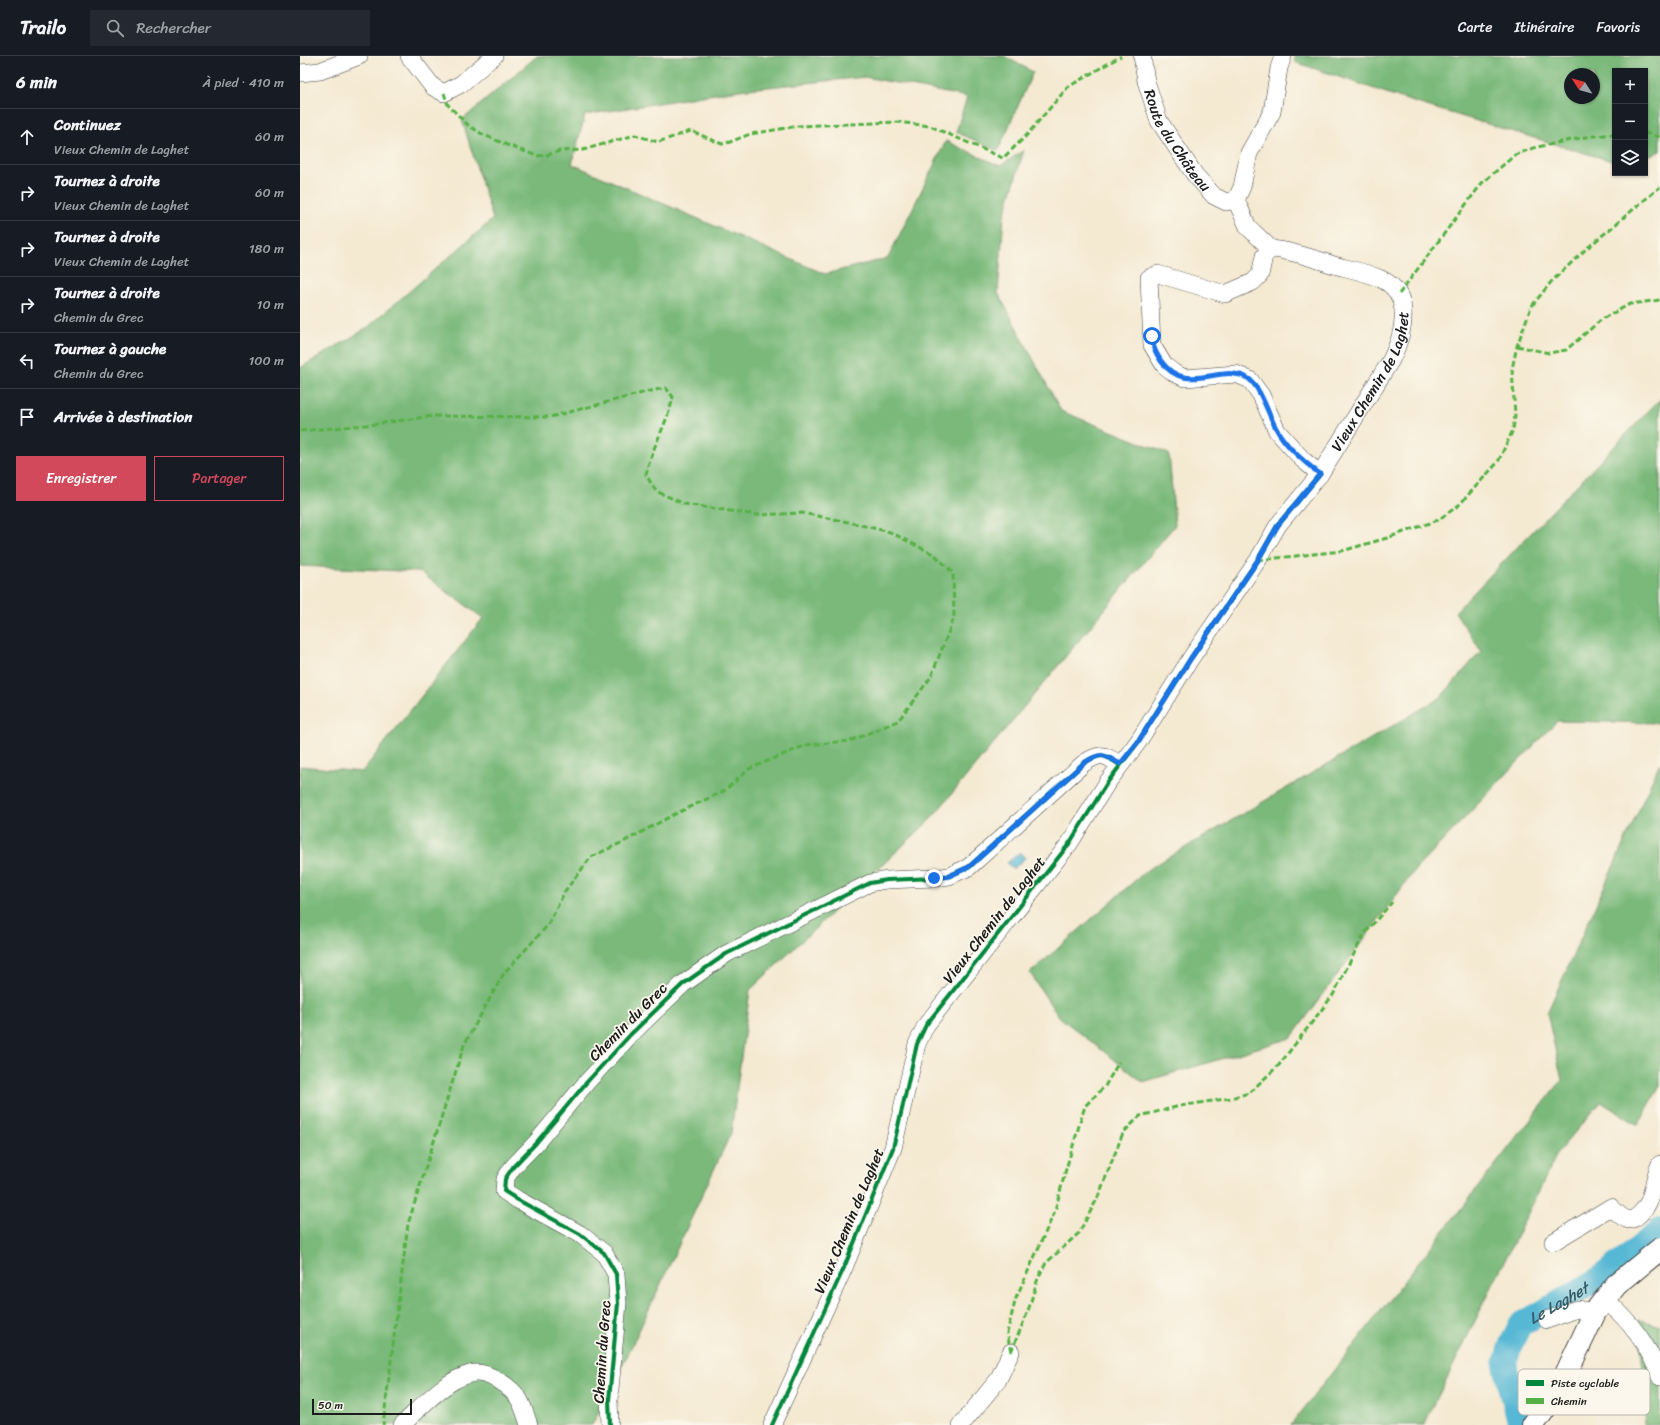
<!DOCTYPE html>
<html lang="fr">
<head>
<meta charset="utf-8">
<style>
	body { margin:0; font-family:Sriracha,sans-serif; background:#242831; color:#f1f3f6 }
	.controls { position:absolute; right:12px; top:12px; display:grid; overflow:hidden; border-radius:0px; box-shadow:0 1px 3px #0004 }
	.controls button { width:36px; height:36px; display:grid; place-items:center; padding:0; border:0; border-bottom:1px solid #363941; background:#171b24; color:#f1f3f6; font:20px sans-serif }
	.compass { position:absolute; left:1264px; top:12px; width:36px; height:36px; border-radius:50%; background:#171b24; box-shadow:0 1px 3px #0004; rotate:306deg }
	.scale { position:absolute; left:12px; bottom:10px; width:100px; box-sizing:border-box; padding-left:4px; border:2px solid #1c1c1c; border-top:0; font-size:11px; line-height:14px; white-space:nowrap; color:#1c1c1c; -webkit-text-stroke:3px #fbf7ec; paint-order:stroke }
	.stop { position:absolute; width:12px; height:12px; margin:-9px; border:3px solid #1a73e8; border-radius:50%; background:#fff }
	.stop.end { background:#1a73e8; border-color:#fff; box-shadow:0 1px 4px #0008 }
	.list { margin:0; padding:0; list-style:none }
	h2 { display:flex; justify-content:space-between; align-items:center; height:52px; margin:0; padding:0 16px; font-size:17px }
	h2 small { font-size:13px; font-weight:400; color:#9ea1a6 }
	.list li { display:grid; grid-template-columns:26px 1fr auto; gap:12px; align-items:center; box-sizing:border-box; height:56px; padding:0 16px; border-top:1px solid #363941 }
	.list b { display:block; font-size:15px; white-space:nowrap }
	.list p { margin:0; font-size:13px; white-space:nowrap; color:#9ea1a6 }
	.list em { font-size:13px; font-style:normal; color:#9ea1a6 }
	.actions { display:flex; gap:8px; padding:12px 16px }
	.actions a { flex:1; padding:9px 0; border:1px solid #d1495b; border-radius:0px; text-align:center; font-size:14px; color:#d1495b }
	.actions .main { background:#d1495b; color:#fff }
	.icon { flex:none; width:22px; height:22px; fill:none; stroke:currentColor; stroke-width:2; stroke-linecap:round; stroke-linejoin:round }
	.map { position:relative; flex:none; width:1360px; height:1369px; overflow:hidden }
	header { display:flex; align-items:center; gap:24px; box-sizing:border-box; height:56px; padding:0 20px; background:#171b24; border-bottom:1px solid #363941 }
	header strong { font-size:19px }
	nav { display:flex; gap:22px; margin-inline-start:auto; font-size:14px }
	.search { width:280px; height:36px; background:#242831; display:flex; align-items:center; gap:10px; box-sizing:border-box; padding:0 14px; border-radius:0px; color:#9ea1a6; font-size:15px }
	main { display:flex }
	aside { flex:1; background:#171b24 }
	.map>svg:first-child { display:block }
	.forest { fill:#7ab97a; stroke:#4b6a4b; fill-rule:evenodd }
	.water { fill:#56b8d4; stroke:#396a78 }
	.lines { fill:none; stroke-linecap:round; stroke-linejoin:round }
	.river { stroke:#56b8d4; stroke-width:24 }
	.minor-casing { stroke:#3c3b37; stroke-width:18 }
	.major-casing { stroke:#3c3b37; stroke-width:24 }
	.minor { stroke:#fff; stroke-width:17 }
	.major { stroke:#fff; stroke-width:22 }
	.quiet { stroke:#55b145; stroke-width:3; stroke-dasharray:6 3; stroke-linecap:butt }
	.cycleway-casing { stroke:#fbf7ec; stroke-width:6 }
	.cycleway { stroke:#00873e; stroke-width:4 }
	.route { stroke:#1a73e8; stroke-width:5 }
	.labels { text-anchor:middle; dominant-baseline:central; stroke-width:3.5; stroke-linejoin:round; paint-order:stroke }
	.street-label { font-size:15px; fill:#1c1c1c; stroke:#fbf7ec }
	.water-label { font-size:16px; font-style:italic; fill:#335a66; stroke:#fbf7ec }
	.key { fill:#fbf7ec; stroke:#b8b5ae; stroke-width:1 }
	.key-label { font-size:11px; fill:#1c1c1c }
</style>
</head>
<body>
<header>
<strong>Trailo</strong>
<div class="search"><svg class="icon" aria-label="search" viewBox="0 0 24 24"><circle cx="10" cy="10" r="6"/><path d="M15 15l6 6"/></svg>Rechercher</div>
<nav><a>Carte</a><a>Itinéraire</a><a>Favoris</a></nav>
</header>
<main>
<aside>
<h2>6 min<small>À pied · 410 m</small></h2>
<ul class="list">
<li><svg class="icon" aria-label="ahead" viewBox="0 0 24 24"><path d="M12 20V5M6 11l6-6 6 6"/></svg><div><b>Continuez</b><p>Vieux Chemin de Laghet</p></div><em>60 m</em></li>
<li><svg class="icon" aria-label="right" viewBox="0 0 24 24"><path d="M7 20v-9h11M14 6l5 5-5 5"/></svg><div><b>Tournez à droite</b><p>Vieux Chemin de Laghet</p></div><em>60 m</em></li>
<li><svg class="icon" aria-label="right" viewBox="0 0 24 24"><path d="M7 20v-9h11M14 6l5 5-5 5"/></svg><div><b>Tournez à droite</b><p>Vieux Chemin de Laghet</p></div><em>180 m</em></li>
<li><svg class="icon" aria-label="right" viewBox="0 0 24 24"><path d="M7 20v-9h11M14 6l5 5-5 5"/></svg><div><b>Tournez à droite</b><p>Chemin du Grec</p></div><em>10 m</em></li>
<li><svg class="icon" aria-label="left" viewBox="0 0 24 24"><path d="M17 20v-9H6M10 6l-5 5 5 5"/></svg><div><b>Tournez à gauche</b><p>Chemin du Grec</p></div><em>100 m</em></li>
<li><svg class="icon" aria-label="arrive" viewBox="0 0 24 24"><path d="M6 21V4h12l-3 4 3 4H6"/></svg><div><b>Arrivée à destination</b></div></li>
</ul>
<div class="actions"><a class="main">Enregistrer</a><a>Partager</a></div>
</aside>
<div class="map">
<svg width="1360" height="1369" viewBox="0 0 1360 1369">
	<rect width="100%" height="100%" fill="#fbf7ec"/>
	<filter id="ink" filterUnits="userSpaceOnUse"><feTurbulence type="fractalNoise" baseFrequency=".025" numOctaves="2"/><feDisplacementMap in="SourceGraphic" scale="8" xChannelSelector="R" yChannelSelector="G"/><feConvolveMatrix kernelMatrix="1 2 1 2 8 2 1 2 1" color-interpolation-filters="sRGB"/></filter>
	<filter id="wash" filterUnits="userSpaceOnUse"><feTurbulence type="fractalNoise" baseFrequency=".012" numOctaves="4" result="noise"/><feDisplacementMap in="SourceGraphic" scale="16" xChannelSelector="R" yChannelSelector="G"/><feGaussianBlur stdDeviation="0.9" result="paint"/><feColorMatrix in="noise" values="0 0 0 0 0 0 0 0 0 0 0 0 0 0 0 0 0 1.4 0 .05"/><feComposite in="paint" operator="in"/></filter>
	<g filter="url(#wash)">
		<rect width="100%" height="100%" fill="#f4e9d1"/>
		<path class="forest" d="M 237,0 L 704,0 L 733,16 L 698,95 L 656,76 L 667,41 L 565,21 L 439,34 L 285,59 L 272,108 L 525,218 L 588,202 L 646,85 L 700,110 L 724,94 L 704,160 L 698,237 L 761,355 L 869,398 L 875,469 L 630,764 L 450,934 L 431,1077 L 330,1294 L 292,1369 L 0,1369 L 0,710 L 62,716 L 183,562 L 120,516 L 0,510 L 0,312 L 67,272 L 193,163 L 162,64 Z
			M 994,0 L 1360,0 L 1360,95 L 1345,101 L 1345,15 L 1315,15 L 1315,106 L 1110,45 L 995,6 ZM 1270,18 L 1294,18 L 1294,42 L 1270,42 Z
			M 1360,343 L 1360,667 L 1257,665 L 1115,814 L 991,982 L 843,1026 L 758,960 L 730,917 L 847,814 L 1140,642 L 1181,595 L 1155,556 Z
			M 1360,707 L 1360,1030 L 1338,1069 L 1301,1046 L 1258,1096 L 1124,1369 L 991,1369 L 1262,1024 L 1247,957 Z
			M 1338,1263 L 1360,1270 L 1360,1369 L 1344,1369 L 1347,1356 Z"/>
		<path class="water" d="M 720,796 L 725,802 L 713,813 L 707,807 Z"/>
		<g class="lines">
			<path class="river" id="s1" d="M 1220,1369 L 1205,1309 L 1210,1290 L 1220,1269 L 1294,1226 L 1359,1176 L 1360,1174"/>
		</g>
	</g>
	<g filter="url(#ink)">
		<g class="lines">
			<defs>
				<g id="minor">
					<path d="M 109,0 L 133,31 L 144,37 L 161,28 L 194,0"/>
					<path id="s2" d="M 842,0 L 846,25 L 859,65 L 895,119 L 914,140 L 926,146 L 936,144"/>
					<path d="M 0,17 L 20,15 L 59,0"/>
					<path d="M 936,144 L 942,131 L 949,97 L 972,56 L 979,12 L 983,0"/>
					<path d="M 936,144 L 948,171 L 971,193"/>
					<path d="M 971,193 L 964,200 L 960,219 L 953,226 L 925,238 L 858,218 L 849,222 L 852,289 L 864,309 L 874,317 L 885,322 L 936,318 L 950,324 L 961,339 L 977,375 L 1003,404 L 1020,418"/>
					<path d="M 1253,1186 L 1311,1151 C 1315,1155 1321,1161 1326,1163 C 1335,1167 1346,1152 1349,1145 C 1354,1133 1354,1120 1360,1108"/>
					<path d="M 1304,1243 C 1329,1263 1350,1291 1360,1321"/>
					<path d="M 1247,1264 L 1277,1253 L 1295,1256"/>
					<path d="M 102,1369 C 120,1352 145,1324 170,1318 C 180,1315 191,1320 199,1325 C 220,1338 222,1347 229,1369"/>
					<path d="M 310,1369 L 309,1344 L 318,1247 L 316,1218 L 304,1197 L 280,1178 L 218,1144 L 204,1135 L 205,1123 L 213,1111 L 236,1087 L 286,1027 L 331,978 L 383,928 L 426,898 L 570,827 L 587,824 L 635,822 L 649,820 L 669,811 L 784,707 C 801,696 804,698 820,709"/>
					<path id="s3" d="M 472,1369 L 543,1214 L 593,1092 L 617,988 L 626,969 L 769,788 L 807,727 L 838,686 L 891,602 L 958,504 L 978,469 L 1020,418 L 1091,304 C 1104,278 1114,238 1081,223 C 1066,216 1049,213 1034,209 C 1015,203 990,194 971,193"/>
					<path d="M 661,1369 L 698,1324 L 711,1296"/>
				</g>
				<path id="major" d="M 1233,1369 L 1260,1331 L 1295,1256 L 1316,1229 L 1360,1193"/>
			</defs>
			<use href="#minor" class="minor-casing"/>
			<use href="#major" class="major-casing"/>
			<use href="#minor" class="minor"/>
			<use href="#major" class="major"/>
			<path class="quiet" d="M 144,37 L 148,49 L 168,69 L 182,78 L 207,89 L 237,100 L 247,99 L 260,95 L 283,94 L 335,79 L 358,86 L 391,75 L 422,88 L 430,86 L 450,78 L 498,70 L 597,66 L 630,70 L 703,102 L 725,81 L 768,31 L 821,0
				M 1345,77 L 1360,81
				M 1099,238 L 1182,127 L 1215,99 L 1233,92 L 1285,81 L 1315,78
				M 1217,290 L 1249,297 L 1266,294 L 1302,263 L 1330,248 L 1360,244
				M 0,375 L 76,368 L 133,360 L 250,361 L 350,335 L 366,332 L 373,341 C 367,369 351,392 346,419 L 356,435 L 384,448 L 457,459 L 502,457 L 548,466 L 590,476 L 635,499 L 653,517 L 654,562 L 631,621 L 598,665 L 550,685 L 506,689 L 449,713 L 424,735 L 377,757 L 323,786 L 291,801 L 265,835 L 248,869 L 204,917 L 164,989 L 108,1168 L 83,1369
				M 958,504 L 1042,495 L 1087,482 L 1138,464 L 1159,449 L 1198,406 L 1213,374 L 1215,359 L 1212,313 L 1217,290 L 1231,251 L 1251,226 L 1285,194 L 1360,131
				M 711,1296 L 728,1255 L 738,1222 L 746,1207 L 779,1177 L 798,1141 L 823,1077 L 840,1060 L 880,1050 L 931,1042 L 949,1037 L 979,1009 L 1033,939 L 1064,878 L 1092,846
				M 711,1296 L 707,1277 L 716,1242 L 755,1155 L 766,1113 L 785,1050 L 805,1030 L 819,1006"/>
			<defs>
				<path id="cycleway" d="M 310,1369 L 309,1344 L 318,1247 L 316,1218 L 304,1197 L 280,1178 L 218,1144 L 204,1135 L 205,1123 L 213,1111 L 236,1087 L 286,1027 L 331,978 L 383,928 L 426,898 L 570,827 L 587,824 L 635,822 L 649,820 L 669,811 L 784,707 C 801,696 804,698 820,709
					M 472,1369 L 543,1214 L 593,1092 L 617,988 L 626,969 L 769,788 L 807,727 L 838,686 L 891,602 L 958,504 L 978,469 L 1020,418"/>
			</defs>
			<use href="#cycleway" class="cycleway-casing"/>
			<use href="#cycleway" class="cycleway"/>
		</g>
	</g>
	<g class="lines" filter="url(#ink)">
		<path class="route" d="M 634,822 L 649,820 L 669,811 L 784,707 C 801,696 804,698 820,708 L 838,686 L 891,602 L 958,504 L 978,469 L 1020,418 C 1004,406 987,392 977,374 C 969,361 961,332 949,323 C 923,305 886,341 861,305 C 856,297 852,290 852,280"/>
	</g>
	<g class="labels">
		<g class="street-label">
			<text stroke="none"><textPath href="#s2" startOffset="93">Route du Château</textPath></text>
			<text stroke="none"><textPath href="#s3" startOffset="1215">Vieux Chemin de Laghet</textPath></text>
			<text transform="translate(694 864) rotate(-52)">Vieux Chemin de Laghet</text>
			<text transform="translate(328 966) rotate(-45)">Chemin du Grec</text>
			<text transform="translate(549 1165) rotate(-67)">Vieux Chemin de Laghet</text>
			<text transform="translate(302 1296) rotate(-86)">Chemin du Grec</text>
		</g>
		<g class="water-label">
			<text stroke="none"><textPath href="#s1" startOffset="149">Le Laghet</textPath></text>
		</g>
	</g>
	<rect x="1218" y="1313" width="132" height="46" rx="6" class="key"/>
	<rect x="1226" y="1324" width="18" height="6" fill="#00873e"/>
	<rect x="1226" y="1342" width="18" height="6" fill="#55b145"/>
	<g class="key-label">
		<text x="1251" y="1331">Piste cyclable</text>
		<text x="1251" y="1349">Chemin</text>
	</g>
</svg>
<div class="controls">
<button>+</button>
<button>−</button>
<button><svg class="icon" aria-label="layers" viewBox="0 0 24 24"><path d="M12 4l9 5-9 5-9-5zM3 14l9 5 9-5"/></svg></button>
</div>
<svg class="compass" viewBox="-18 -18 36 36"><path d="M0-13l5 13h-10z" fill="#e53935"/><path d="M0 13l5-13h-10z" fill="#9ea1a6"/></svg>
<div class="scale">50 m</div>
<div class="stop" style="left:852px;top:280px"></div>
<div class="stop end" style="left:634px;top:822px"></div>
</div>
</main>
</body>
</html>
